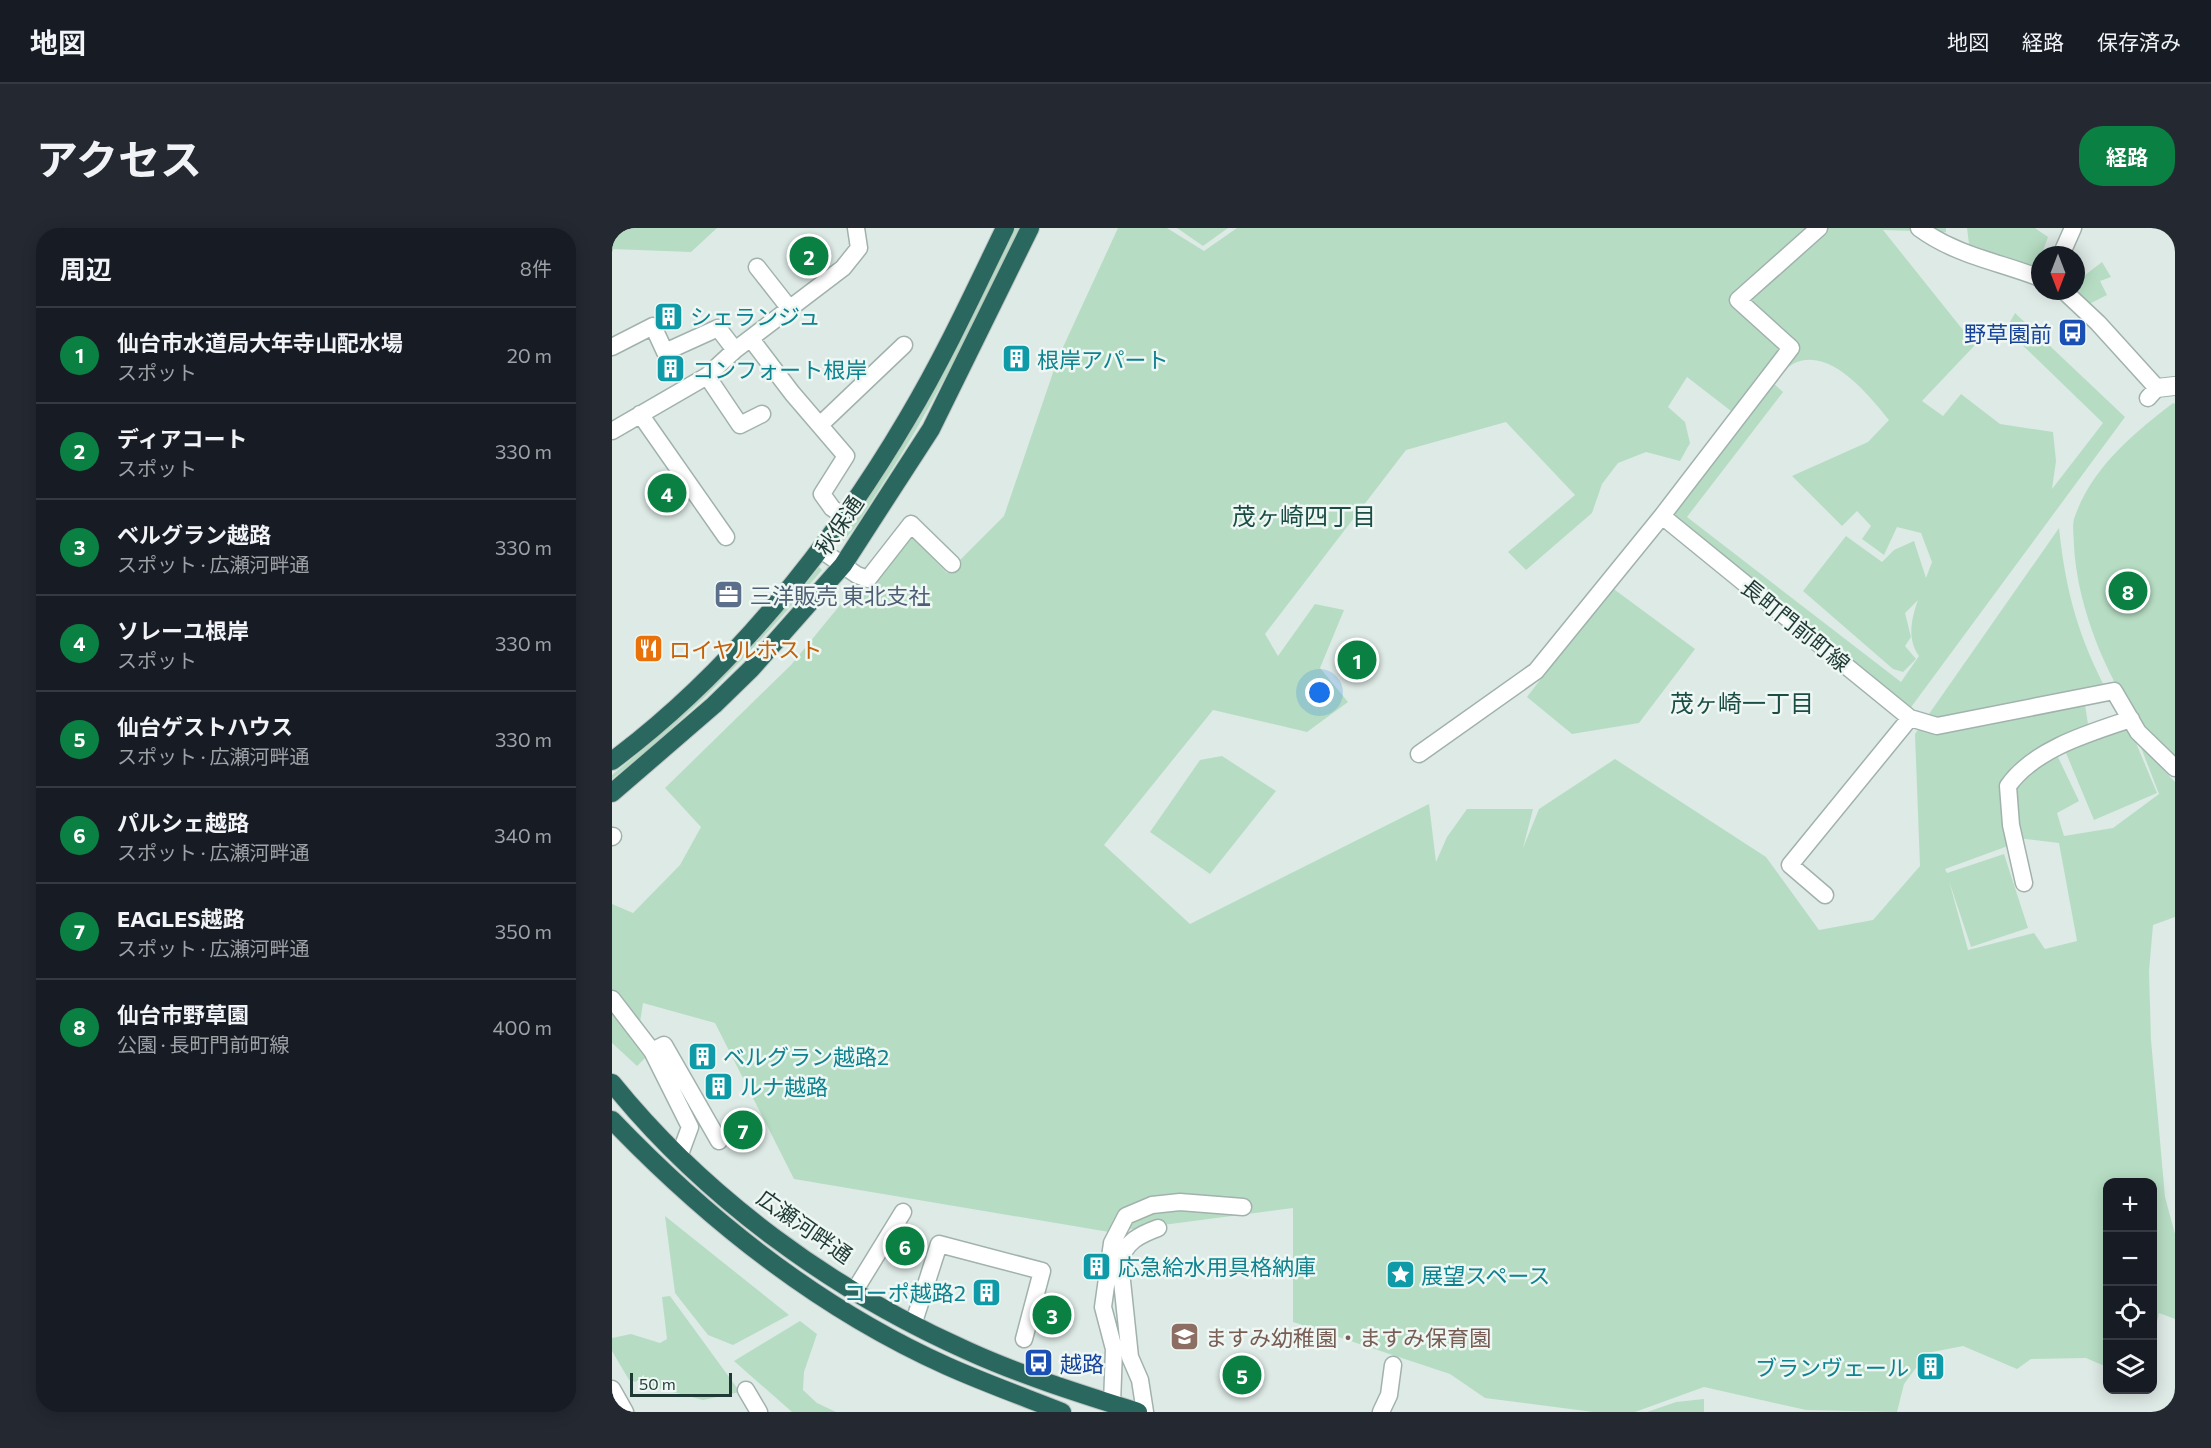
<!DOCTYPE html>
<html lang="ja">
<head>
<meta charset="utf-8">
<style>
	body { margin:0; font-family:Commissioner,"Noto Sans JP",sans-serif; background:#242831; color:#f1f3f6 }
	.controls { position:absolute; right:18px; bottom:18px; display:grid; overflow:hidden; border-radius:12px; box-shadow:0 3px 15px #0003 }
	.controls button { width:54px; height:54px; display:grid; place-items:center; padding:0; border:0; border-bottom:2px solid #363941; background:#171b24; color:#f1f3f6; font:30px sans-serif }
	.compass { position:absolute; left:1419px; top:18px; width:54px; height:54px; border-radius:50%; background:#171b24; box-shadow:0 3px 15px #0003; rotate:180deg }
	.scale { position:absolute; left:18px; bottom:15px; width:102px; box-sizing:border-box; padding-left:6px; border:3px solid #1f3a35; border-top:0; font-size:16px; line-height:21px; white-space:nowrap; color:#1f3a35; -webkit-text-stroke:4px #eef7f3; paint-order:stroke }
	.you { position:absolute; left:708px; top:465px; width:21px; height:21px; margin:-15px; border:4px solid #fff; border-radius:50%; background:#1a73e8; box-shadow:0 0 0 9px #1a73e833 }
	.badge { display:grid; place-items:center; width:39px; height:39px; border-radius:50%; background:#0b8043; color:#fff; font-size:20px; font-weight:700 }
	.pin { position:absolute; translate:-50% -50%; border:3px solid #fff; box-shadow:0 2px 6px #0006 }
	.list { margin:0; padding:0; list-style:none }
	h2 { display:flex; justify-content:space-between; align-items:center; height:78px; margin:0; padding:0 24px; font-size:26px }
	h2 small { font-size:20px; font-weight:400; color:#9ea1a6 }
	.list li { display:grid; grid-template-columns:39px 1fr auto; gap:18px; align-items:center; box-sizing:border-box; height:96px; padding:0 24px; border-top:2px solid #363941 }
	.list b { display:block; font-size:22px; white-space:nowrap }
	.list p { margin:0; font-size:20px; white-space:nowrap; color:#9ea1a6 }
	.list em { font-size:20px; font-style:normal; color:#9ea1a6 }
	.icon { flex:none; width:33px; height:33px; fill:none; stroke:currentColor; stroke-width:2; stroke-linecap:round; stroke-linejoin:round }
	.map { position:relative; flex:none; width:1563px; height:1184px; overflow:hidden; border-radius:24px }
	header { display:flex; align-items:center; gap:36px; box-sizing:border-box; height:84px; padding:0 30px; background:#171b24; border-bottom:2px solid #363941 }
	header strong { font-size:28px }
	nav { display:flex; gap:33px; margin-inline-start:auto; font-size:21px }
	.intro { display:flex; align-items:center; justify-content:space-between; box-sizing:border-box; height:144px; padding:0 36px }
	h1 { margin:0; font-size:42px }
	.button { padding:15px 27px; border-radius:24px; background:#0b8043; color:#fff; font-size:21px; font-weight:700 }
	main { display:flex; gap:36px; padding:0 36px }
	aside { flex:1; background:#171b24; border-radius:24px; box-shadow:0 3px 15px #0003 }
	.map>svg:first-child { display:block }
	.green { fill:#b6ddc3 }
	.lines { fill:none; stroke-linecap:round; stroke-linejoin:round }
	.street-casing { stroke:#a1b2ad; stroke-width:19 }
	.secondary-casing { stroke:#9db6af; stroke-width:20 }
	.highway-casing { stroke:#bcc4c2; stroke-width:20 }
	.street { stroke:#fff; stroke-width:16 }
	.secondary { stroke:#fff; stroke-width:18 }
	.highway { stroke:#2a675f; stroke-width:18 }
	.labels { text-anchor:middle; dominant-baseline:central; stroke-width:5; stroke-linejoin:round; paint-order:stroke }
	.culture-label { font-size:22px; fill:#0d838f; stroke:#eef7f3; text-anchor:start }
	.transit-label { font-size:22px; fill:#164399; stroke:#eef7f3; text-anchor:end }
	.street-label { font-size:22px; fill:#1f3a35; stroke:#eef7f3 }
	.service-label { font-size:22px; fill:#4e5e75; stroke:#eef7f3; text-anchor:start }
	.food-label { font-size:22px; fill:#c56008; stroke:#eef7f3; text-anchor:start }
	.education-label { font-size:22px; fill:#785e54; stroke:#eef7f3; text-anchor:start }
	.neighbourhood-label { font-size:24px; fill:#1b4d44; stroke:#eef7f3 }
</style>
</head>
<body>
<header>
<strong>地図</strong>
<nav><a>地図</a><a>経路</a><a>保存済み</a></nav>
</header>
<div class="intro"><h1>アクセス</h1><a class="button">経路</a></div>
<main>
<aside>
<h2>周辺<small>8件</small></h2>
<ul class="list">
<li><span class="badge">1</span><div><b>仙台市水道局大年寺山配水場</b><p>スポット</p></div><em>20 m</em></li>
<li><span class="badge">2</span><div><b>ディアコート</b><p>スポット</p></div><em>330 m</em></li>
<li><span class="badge">3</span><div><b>ベルグラン越路</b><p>スポット · 広瀬河畔通</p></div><em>330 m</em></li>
<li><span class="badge">4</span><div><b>ソレーユ根岸</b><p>スポット</p></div><em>330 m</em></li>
<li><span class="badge">5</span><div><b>仙台ゲストハウス</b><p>スポット · 広瀬河畔通</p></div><em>330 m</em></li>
<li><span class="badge">6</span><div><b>パルシェ越路</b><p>スポット · 広瀬河畔通</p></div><em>340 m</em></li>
<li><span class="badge">7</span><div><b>EAGLES越路</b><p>スポット · 広瀬河畔通</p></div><em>350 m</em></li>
<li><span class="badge">8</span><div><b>仙台市野草園</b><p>公園 · 長町門前町線</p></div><em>400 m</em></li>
</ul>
</aside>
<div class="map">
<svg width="1563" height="1184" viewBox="0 0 1563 1184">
	<rect width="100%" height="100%" fill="#deeae6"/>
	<path class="green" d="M 0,0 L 105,0 L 79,24 L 0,21 Z
		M 403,0 L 407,0 C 365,89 322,178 268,260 C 256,278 244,302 228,316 L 226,314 C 297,215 351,109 403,0 Z
		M 506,0 L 555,0 L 592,23 L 625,0 L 1334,0 L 1334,4 L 1271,2 L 1363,117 L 1310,173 L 1331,188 L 1349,166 L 1388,196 L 1441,204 L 1444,233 L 1440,261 L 1491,195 L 1394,101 L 1403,85 L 1513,189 L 1297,482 L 1058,287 L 1160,154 L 1171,164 L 1075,289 L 1289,454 L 1307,428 C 1295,412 1299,391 1306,372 L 1293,385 L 1299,409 L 1293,418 L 1304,431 L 1291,444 L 1281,441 L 1191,363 L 1234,308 L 1270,334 L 1282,322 L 1302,313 L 1314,350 L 1320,334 L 1309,305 L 1285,299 L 1272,327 L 1250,311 L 1259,298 L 1245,283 L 1230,298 L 1180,248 L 1256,214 L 1277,192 C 1258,169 1221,121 1185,134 C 1172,139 1133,172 1119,183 L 1075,149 L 1056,179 L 1073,194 L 1078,215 L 1068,233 L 1034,224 L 1006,235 L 990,256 L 980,285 L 914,342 L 896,324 L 963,267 L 894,194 L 794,222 L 653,406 L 666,428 L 703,376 L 732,382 L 708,440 L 736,474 L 695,504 L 601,482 L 492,617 L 578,696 L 817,576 L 824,634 L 835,609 L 855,581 L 921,581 L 911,620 L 927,581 L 1003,531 L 1154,629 L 1207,702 L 1261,692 L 1308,638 L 1303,506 L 1447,300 C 1454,366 1467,411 1498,469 L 1473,477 L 1476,496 L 1433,518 L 1396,548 L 1396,618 L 1333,641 L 1335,645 L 1392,626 L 1416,700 L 1359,719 L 1337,653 L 1356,722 L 1422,705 L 1433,721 L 1465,713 L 1447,615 L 1405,610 L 1400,561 L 1413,546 L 1445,527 L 1467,573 L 1445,585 L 1452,608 L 1501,600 L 1547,566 L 1528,517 L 1563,554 L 1563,689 L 1541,697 L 1537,743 L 1539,812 L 1553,969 L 1563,1006 L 1563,1091 L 1547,1085 L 1541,1111 L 1540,954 L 1496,954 L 1495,1139 L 1474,1130 L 1419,1131 L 1405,1141 L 1351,1118 L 1315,1125 L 1292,1156 L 1285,1184 L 1194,1182 L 1092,1159 L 1023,1184 L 981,1184 L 873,1170 L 838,1146 L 681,1094 L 681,980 L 497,1004 L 182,951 L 103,795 L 31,775 L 27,801 L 38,825 L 25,838 L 0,815 L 0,676 L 21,685 L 68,637 L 89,599 L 53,560 L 179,437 L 242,360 L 258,358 L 293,310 L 300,309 L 335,345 L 392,288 L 446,130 Z
		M 565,0 L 616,0 L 591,18 Z
		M 1355,0 L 1423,0 L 1436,9 L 1425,39 L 1357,16 Z
		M 1490,34 L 1499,49 L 1488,53 L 1495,67 L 1473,78 L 1464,63 L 1464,54 Z
		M 1561,175 L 1563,176 L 1563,537 C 1509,486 1466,392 1462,318 C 1462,309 1460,299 1462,291 C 1479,240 1521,206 1561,175 Z
		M 207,339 L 210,342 C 146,418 78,489 0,551 L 0,547 C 77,485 146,416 207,339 Z
		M 999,359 L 1083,421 L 1027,495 L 960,506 L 915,469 Z
		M 1517,498 L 1545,565 L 1482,592 L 1454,525 Z
		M 610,528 L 664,563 L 598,646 L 538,604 L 588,532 Z
		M 53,988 L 177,1087 L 121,1117 L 96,1107 L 63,1065 Z
		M 58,1068 L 128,1164 L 91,1172 L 17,1152 L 0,1123 L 0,1110 L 19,1106 L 48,1115 L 55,1111 L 50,1069 Z
		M 188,1093 L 205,1106 L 192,1144 L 191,1162 L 205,1175 L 224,1184 L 180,1184 L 122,1133 Z
		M 1092,1171 L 1092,1184 L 1035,1184 L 1064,1174 Z"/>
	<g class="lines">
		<defs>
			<path id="street" d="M 1207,0 L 1126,72 L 1179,120 L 1050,288 L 1298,490 L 1325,498 L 1502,463 L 1526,504 L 1563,540
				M 1307,0 C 1343,27 1387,34 1428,50
				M 1449,27 L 1461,0
				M 145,39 L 178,81
				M 1452,63 L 1486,95 L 1545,160 L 1536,170
				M 139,111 L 180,165 L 234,228 L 210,266 L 220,280 L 233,289
				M 0,119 L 41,98 L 53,124 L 106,100 L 123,122
				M 95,148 L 128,197 L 150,186
				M 28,186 L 114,309
				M 209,196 L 292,117
				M 0,203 L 95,148 L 123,122 L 231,40 L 247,20 L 244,0
				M 209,322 L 245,347 L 256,351 L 299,296 L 340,336
				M 807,526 L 924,443 L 1050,288
				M 0,609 L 1,608
				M 1412,655 L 1399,597 L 1396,558 C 1422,521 1477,505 1519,491
				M 1213,667 L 1178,637 L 1298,490
				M 0,771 L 40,823
				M 67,929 L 78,899 L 40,823 L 52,817 L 107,913
				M 243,1062 L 291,984
				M 301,1097 L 327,1016 L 430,1043 L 412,1111
				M 0,1161 L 13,1184
				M 134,1162 L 147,1184
				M 500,1176 L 502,1121 L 491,1079 L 500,1015 L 514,988 L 540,977 L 568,974 L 631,979
				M 533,1184 L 528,1152 L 518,1129 L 508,1034 C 513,1014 527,1007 546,1000
				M 769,1184 L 777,1167 L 781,1137"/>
			<path id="secondary" d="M 1545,160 L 1563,158"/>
			<path id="highway" d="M 0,533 C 118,445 221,317 295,191 C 332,129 362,64 393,0
				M 0,565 L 102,477 L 139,441 L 231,337 L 319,201 L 418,0
				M 0,855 C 93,970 221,1063 356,1123 C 411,1148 469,1166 526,1184
				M 0,892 C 96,992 208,1081 335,1138 C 373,1155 412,1169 450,1184"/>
		</defs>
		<use href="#street" class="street-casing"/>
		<use href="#secondary" class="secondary-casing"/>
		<use href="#highway" class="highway-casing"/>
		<use href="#street" class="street"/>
		<use href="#secondary" class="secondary"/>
		<use href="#highway" class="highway"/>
	</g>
	<defs>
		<symbol id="building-square" viewBox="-11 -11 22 22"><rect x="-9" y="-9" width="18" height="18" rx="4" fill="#0f9aa8" stroke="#eef7f3"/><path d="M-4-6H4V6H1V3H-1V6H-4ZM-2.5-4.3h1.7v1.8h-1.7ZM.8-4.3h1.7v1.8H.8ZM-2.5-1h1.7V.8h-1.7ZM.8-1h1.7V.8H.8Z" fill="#fff"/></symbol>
		<symbol id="bus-square" viewBox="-11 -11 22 22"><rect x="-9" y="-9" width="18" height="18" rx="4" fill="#1a4fb4" stroke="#eef7f3"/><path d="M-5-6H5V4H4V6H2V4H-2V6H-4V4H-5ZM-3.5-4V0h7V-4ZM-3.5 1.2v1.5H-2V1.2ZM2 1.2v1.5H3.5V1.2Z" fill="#fff"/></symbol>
		<symbol id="office-square" viewBox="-11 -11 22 22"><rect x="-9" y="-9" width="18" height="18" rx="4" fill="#5c6f8a" stroke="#eef7f3"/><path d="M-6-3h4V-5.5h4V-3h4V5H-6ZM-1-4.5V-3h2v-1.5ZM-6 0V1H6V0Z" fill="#fff"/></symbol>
		<symbol id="restaurant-square" viewBox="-11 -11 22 22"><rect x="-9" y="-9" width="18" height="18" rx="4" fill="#e8710a" stroke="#eef7f3"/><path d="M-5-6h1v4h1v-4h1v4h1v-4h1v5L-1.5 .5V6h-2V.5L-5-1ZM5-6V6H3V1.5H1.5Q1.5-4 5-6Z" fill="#fff"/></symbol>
		<symbol id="sight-square" viewBox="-11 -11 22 22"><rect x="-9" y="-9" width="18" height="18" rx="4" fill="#0f9aa8" stroke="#eef7f3"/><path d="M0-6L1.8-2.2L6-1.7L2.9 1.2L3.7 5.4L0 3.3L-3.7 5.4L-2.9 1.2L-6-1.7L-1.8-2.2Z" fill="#fff"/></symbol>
		<symbol id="school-square" viewBox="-11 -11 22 22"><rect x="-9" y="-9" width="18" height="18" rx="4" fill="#8d6e63" stroke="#eef7f3"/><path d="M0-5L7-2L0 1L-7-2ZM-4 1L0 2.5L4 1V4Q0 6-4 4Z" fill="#fff"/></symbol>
	</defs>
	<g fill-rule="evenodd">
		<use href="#building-square" x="40" y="72" width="33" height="33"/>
		<use href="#bus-square" x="1444" y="88" width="33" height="33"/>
		<use href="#building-square" x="388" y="114" width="33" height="33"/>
		<use href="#building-square" x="42" y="124" width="33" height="33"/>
		<use href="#office-square" x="100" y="350" width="33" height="33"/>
		<use href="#restaurant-square" x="20" y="404" width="33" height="33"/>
		<use href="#building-square" x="74" y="812" width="33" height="33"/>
		<use href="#building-square" x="90" y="842" width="33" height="33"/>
		<use href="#building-square" x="468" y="1022" width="33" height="33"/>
		<use href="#sight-square" x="772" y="1030" width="33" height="33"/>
		<use href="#building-square" x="358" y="1048" width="33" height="33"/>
		<use href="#school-square" x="556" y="1092" width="33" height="33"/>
		<use href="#bus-square" x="410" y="1118" width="33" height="33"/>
		<use href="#building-square" x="1302" y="1122" width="33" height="33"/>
	</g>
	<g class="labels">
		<g class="culture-label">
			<text x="78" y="88">シェランジュ</text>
			<text x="425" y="131">根岸アパート</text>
			<text x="80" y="141">コンフォート根岸</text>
			<text x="111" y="828">ベルグラン越路2</text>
			<text x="128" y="858">ルナ越路</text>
			<text x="506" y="1038">応急給水用具格納庫</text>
			<text x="809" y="1047">展望スペース</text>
			<text x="354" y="1064" text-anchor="end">コーポ越路2</text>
			<text x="1297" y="1139" text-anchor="end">ブランヴェール</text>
		</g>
		<g class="transit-label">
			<text x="1440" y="105">野草園前</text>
			<text x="448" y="1135" text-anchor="start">越路</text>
		</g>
		<g class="street-label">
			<text transform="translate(227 297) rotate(-56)">秋保通</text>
			<text transform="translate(1184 397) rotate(39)">長町門前町線</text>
			<text transform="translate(193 998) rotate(35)">広瀬河畔通</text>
		</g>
		<g class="service-label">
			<text x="138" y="367">三洋販売 東北支社</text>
		</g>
		<g class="food-label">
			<text x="57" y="421">ロイヤルホスト</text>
		</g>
		<g class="education-label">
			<text x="593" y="1109">ますみ幼稚園・ますみ保育園</text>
		</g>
		<g class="neighbourhood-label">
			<text x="692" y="287">茂ヶ崎四丁目</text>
			<text x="1130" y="474">茂ヶ崎一丁目</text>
		</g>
	</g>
</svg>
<div class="controls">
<button>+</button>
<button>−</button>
<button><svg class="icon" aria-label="locate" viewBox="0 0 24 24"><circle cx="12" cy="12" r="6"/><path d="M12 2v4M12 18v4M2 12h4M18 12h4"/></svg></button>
<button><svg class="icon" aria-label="layers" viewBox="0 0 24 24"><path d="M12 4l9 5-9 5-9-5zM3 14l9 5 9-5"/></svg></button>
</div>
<svg class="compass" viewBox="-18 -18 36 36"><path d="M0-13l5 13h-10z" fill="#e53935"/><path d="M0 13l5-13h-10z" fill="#9ea1a6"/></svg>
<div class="scale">50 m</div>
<div class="you"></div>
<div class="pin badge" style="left:745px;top:432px">1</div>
<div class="pin badge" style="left:197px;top:28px">2</div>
<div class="pin badge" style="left:440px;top:1087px">3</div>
<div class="pin badge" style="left:55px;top:265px">4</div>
<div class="pin badge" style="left:630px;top:1147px">5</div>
<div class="pin badge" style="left:293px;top:1018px">6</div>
<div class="pin badge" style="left:131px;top:902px">7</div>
<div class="pin badge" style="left:1516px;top:363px">8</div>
</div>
</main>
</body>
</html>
